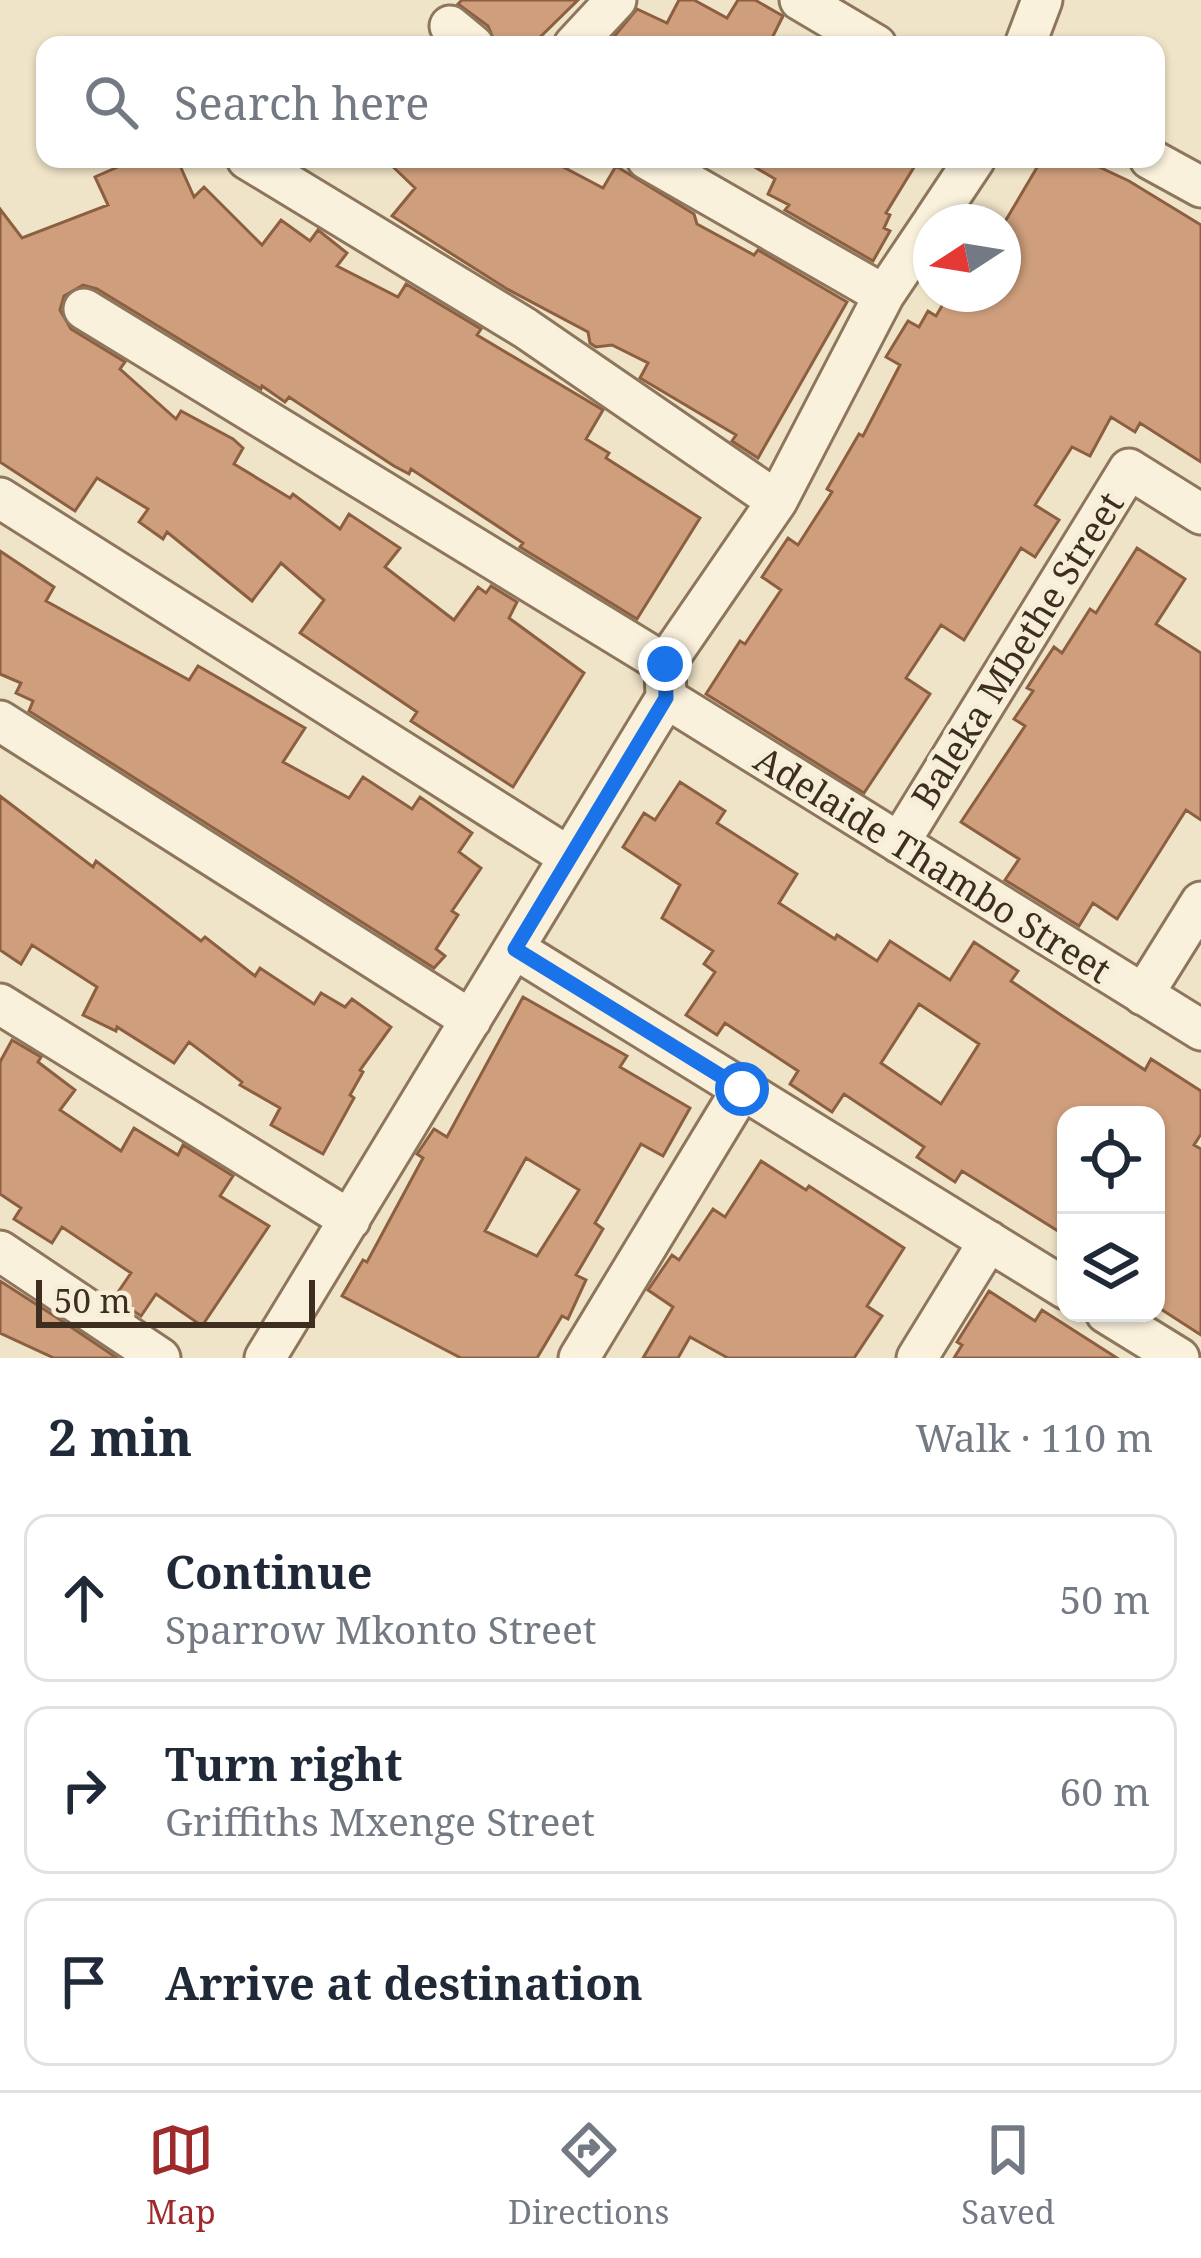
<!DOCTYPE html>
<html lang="en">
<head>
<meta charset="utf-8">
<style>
	body { margin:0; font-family:"Noto Serif",serif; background:#f2f2f3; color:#1f2937 }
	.controls { position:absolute; right:36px; bottom:36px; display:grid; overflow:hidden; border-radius:24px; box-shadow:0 3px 9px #0004 }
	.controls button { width:108px; height:108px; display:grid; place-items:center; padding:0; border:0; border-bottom:3px solid #e0e1e3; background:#fff; color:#1f2937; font:60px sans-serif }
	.compass { position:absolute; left:913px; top:204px; width:108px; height:108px; border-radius:50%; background:#fff; box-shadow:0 3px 9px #0004; rotate:258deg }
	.scale { position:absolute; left:36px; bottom:30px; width:279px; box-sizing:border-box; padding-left:12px; border:6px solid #3d2e20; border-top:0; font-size:33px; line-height:42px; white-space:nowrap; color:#3d2e20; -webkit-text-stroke:9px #f7eed8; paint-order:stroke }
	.stop { position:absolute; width:36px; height:36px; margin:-27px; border:9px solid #1a73e8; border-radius:50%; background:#fff }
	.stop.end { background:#1a73e8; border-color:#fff; box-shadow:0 3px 12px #0008 }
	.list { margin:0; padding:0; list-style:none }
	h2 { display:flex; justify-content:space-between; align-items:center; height:156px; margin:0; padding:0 48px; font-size:51px }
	h2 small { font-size:39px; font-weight:400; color:#747a83 }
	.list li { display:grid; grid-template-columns:78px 1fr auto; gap:36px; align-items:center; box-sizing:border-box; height:168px; margin:0 24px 24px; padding:0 24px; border:3px solid #e0e1e3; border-radius:24px }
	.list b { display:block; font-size:45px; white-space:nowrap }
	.list p { margin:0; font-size:39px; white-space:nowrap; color:#747a83 }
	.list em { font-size:39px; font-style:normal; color:#747a83 }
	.icon { flex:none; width:66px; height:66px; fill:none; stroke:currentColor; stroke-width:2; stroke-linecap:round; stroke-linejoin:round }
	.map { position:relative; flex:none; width:1201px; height:1358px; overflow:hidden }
	.search { position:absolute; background:#fff; box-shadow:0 3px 9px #0004; left:36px; right:36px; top:36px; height:132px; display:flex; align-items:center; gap:30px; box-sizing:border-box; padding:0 42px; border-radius:24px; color:#747a83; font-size:45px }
	.sheet { height:732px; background:#fff }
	nav { display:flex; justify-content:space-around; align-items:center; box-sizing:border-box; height:168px; border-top:3px solid #e0e1e3; background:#fff; font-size:33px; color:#747a83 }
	nav a { display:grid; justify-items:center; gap:6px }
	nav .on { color:#9e2a2b }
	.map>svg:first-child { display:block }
	.building { fill:#cf9f7d; stroke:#8d5f41; stroke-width:3; fill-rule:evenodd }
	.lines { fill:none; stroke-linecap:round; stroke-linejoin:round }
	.street-casing { stroke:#8d765c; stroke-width:45 }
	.street { stroke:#faf1dc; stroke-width:39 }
	.route { stroke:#1a73e8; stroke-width:15 }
	.labels { text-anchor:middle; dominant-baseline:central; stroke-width:10; stroke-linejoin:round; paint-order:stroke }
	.street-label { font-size:36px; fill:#3d2e20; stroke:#f7eed8 }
</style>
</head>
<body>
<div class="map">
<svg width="1201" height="1358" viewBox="0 0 1201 1358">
	<rect width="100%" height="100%" fill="#f0e4c8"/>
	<path class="building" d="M 462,0 L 578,0 L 532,45 L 496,45 L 488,26 L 458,4 Z
		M 679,0 L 694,0 L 727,18 L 738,0 L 755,0 L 783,16 L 770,42 L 776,45 L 607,45 L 637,9 L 667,23 Z
		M 136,159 L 177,159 L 194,197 L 204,187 L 262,245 L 281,220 L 310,241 L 318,230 L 347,253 L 337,266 L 398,297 L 406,284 L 481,329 L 477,335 L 603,410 L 586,439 L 609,453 L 606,458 L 700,518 L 637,619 L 520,547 L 523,543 L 411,469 L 409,474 L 394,466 L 289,397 L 285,402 L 262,386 L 261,389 L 97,289 L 83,285 L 64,296 L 60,310 L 71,329 L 125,362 L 120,369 L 176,419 L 181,411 L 233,439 L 243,448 L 234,464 L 290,498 L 293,494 L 340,529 L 349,514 L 400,548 L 385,567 L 454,620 L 478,587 L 486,593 L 491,586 L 517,602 L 509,618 L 584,673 L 513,787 L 411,721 L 417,712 L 300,633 L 324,600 L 281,563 L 252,601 L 167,532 L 163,539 L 139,522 L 148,509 L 97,478 L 75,511 L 0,462 L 0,209 L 22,238 L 108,205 L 95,177 Z
		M 385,159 L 548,159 L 603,188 L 616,166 L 694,214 L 697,224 L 754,255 L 758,250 L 847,302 L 758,458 L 732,441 L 736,435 L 640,378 L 648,363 L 612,345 L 596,347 L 590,343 L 588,332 L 507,289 L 392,216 L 415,188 Z
		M 741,159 L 919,159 L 886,213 L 890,215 L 884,228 L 890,231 L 873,261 L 785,210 L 789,205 L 768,194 L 775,179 Z
		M 1042,159 L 1082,159 L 1129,181 L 1201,225 L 1201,462 L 1140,423 L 1135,432 L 1111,417 L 1090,456 L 1072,447 L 1035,505 L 1059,520 L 1035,557 L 1021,548 L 964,640 L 941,625 L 906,678 L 930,694 L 864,793 L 706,694 L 740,641 L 745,644 L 781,590 L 762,577 L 788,538 L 798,545 L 832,492 L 827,489 L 859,434 L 863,436 L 900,365 L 886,357 L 908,321 L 919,327 L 928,311 L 936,316 L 949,294 L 1003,294 L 1003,225 Z
		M 1137,548 L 1185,579 L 1156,624 L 1201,653 L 1201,820 L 1186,810 L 1117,919 L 1093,903 L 1079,926 L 1005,880 L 1019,859 L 961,822 L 1025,726 L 1014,719 L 1033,691 L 1027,688 L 1054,647 L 1062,653 L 1090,609 L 1096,613 Z
		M 0,551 L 54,587 L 46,601 L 189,680 L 198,666 L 305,728 L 283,762 L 349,798 L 363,777 L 412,809 L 420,797 L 472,833 L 459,852 L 481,868 L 452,911 L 458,915 L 436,949 L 445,956 L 434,968 L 29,711 L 33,701 L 16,693 L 21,683 L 0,674 Z
		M 680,782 L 725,811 L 717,823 L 797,874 L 779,903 L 835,939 L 837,935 L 877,961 L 890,941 L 950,980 L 974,942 L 1018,971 L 1011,981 L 1061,1015 L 1145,1070 L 1151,1059 L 1201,1091 L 1201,1134 L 1194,1145 L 1201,1149 L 1201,1335 L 1156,1306 L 1156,1115 L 1066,1115 L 1066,1236 L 962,1171 L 955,1182 L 917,1157 L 924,1147 L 844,1094 L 832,1112 L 790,1084 L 798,1071 L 725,1023 L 717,1035 L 686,1015 L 715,972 L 704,964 L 713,951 L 662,918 L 680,885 L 623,847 L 644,813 L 655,820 ZM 919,1004 L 979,1044 L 941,1104 L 881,1063 Z
		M 0,796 L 93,867 L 96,861 L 201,941 L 205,937 L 255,976 L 260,968 L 314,1004 L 321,993 L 345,1007 L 352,999 L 391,1027 L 360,1070 L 363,1072 L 350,1095 L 354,1098 L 323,1154 L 271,1125 L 280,1108 L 240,1085 L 242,1082 L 189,1042 L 174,1063 L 117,1027 L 116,1031 L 83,1015 L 97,987 L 32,945 L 21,964 L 0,950 Z
		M 523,997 L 627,1056 L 620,1067 L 690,1108 L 663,1156 L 641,1144 L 595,1223 L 603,1229 L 576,1275 L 586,1280 L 568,1319 L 562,1316 L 537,1358 L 461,1358 L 342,1296 L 363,1260 L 367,1262 L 423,1158 L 417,1154 L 434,1129 L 447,1137 ZM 526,1158 L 579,1190 L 537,1256 L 485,1231 Z
		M 12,1040 L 41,1057 L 38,1062 L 75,1090 L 60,1110 L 121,1151 L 134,1128 L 178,1155 L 183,1145 L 233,1176 L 220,1196 L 269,1226 L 202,1326 L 156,1294 L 141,1316 L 114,1298 L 131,1273 L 62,1227 L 52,1243 L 14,1219 L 21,1208 L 0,1194 L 0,1062 Z
		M 761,1161 L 806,1190 L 809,1186 L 904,1248 L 867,1306 L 882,1316 L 854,1358 L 728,1358 L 690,1337 L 678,1358 L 643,1358 L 673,1307 L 648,1290 L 672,1255 L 679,1260 L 713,1209 L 725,1217 Z
		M 0,1281 L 56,1317 L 117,1358 L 54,1358 L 0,1333 Z
		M 989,1291 L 1035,1321 L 1042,1310 L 1117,1358 L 954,1358 L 962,1345 L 957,1342 Z"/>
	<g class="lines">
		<defs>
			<path id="street" d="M 800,0 L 876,45
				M 450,26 L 473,45
				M 574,45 L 616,0
				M 1025,45 L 1042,0
				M 247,159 L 525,328 L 777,501
				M 647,159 L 884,295
				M 1150,159 L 1201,187
				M 933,222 L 975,159
				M 84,309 L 665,664
				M 0,498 L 569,857
				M 666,698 L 1201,1030
				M 0,721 L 471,1020
				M 899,843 L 1129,469 L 1201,514
				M 515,949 L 1066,1289
				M 1143,995 L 1201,902
				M 0,1004 L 350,1220
				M 0,1251 L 160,1358
				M 1106,1313 L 1179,1358
				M 265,1358 L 666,698 L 665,664 L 777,501 L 884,295 L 931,225
				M 579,1358 L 742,1089
				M 917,1358 L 989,1241"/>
		</defs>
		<use href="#street" class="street-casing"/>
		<use href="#street" class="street"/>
	</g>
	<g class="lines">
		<path class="route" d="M 665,664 L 666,698 L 515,949 L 742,1089"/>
	</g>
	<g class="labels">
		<g class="street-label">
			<text transform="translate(1017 650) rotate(-58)">Baleka Mbethe Street</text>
			<text transform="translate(933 864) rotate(32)">Adelaide Thambo Street</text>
		</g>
	</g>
</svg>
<div class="controls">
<button><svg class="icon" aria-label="locate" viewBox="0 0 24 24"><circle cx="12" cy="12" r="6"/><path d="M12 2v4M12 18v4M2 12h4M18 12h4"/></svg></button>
<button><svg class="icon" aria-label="layers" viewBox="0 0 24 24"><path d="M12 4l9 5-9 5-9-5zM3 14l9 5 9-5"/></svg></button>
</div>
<svg class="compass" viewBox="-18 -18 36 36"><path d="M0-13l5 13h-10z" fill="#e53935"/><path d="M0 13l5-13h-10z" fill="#747a83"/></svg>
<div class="scale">50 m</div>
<div class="stop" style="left:742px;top:1089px"></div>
<div class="stop end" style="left:665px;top:664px"></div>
<div class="search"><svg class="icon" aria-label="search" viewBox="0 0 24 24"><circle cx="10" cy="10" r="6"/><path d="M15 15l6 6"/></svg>Search here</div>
</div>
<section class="sheet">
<h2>2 min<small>Walk · 110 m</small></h2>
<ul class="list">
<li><svg class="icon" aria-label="ahead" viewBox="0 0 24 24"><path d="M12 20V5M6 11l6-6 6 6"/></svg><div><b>Continue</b><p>Sparrow Mkonto Street</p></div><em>50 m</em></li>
<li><svg class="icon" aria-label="right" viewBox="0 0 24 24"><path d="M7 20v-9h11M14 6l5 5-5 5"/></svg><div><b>Turn right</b><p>Griffiths Mxenge Street</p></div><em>60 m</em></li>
<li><svg class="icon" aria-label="arrive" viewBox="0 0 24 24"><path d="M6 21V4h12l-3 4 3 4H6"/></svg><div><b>Arrive at destination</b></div></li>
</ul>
</section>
<nav>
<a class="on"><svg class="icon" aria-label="map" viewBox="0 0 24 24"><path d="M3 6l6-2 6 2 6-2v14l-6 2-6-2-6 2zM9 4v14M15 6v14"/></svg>Map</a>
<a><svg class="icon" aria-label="directions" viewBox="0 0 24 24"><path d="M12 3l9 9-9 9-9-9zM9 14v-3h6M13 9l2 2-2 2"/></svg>Directions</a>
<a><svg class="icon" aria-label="saved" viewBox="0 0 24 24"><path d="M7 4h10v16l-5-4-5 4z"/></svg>Saved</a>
</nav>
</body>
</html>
